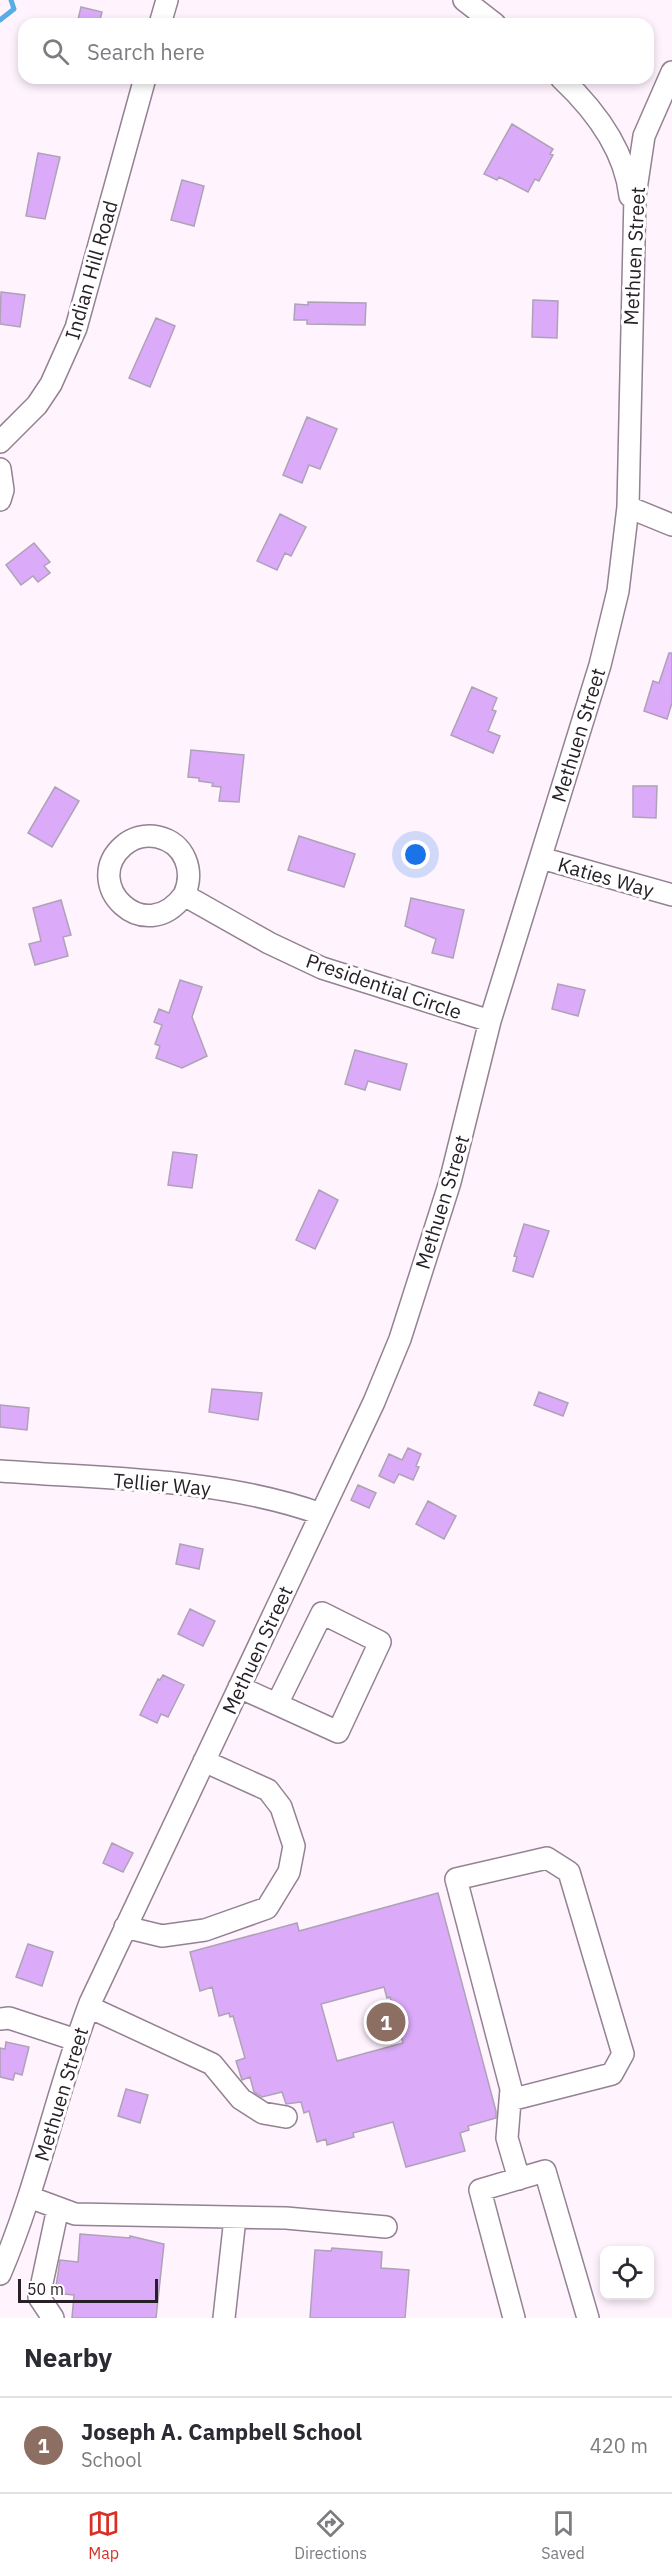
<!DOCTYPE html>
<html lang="en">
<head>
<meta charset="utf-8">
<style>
	body { margin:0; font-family:"IBM Plex Sans",sans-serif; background:#f2f2f3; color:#2b2b33 }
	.controls { position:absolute; right:18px; bottom:18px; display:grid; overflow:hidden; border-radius:12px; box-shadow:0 3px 9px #0003 }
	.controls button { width:54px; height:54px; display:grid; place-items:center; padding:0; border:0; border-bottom:2px solid #e1e1e2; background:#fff; color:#2b2b33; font:30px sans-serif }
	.scale { position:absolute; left:18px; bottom:15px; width:140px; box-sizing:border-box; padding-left:6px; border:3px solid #272027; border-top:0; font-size:16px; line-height:21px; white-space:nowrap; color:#272027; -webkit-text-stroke:4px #fff; paint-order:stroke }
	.you { position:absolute; left:416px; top:855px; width:21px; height:21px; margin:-15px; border:4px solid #fff; border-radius:50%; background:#1a73e8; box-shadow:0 0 0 9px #1a73e833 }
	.badge { display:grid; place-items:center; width:39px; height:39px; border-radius:50%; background:#d93025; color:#fff; font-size:20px; font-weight:700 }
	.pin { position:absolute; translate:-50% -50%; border:3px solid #fff; box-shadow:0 2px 6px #0006 }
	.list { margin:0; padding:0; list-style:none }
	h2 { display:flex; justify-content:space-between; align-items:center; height:78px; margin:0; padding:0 24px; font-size:26px }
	h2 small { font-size:20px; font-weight:400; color:#7c7c81 }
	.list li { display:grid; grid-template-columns:39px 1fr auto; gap:18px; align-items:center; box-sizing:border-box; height:96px; padding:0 24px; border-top:2px solid #e1e1e2 }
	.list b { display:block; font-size:22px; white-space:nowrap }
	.list p { margin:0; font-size:20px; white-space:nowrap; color:#7c7c81 }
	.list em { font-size:20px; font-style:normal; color:#7c7c81 }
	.icon { flex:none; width:33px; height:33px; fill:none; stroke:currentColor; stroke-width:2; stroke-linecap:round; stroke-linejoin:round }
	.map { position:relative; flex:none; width:672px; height:2318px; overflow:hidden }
	.search { position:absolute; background:#fff; box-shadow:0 3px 9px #0003; left:18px; right:18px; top:18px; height:66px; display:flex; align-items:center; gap:15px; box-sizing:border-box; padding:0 21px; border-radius:18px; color:#7c7c81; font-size:22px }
	.sheet { height:174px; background:#fff }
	nav { display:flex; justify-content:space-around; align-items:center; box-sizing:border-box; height:84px; border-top:2px solid #e1e1e2; background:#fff; font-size:16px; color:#7c7c81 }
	nav a { display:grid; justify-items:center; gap:3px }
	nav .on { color:#d93025 }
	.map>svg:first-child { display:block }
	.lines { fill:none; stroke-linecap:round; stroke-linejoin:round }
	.stream { stroke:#58ade7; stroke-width:5 }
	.building { fill:#dbabf9; stroke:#aea2b6; stroke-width:1.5; fill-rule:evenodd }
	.minor-casing { stroke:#938292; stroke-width:24 }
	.minor { stroke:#fff; stroke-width:21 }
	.labels { text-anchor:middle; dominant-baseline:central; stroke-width:6; stroke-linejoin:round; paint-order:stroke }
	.street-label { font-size:20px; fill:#272027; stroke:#fff }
</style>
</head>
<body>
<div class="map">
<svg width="672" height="2318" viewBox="0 0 672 2318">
	<rect width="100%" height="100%" fill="#fff3fe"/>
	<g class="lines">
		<path class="stream" d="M 0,20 L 14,9 L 11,0"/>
	</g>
	<path class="building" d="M 81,7 L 102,12 L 99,24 L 77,24 Z
		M 512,124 L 553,149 L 550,154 L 553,155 L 539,181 L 535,179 L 528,192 L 499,177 L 497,180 L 484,174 Z
		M 38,153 L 60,157 L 45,219 L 26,216 Z
		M 182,180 L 204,186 L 194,226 L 171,220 Z
		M 1,292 L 25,295 L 20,327 L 0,324 Z
		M 533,300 L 558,301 L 557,338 L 532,337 Z
		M 308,302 L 366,303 L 365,325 L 307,324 L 307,320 L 294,320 L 295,304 L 308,305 Z
		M 156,318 L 175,326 L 150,387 L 129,378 Z
		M 307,417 L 337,429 L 320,469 L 309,465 L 302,483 L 283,475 Z
		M 280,514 L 306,527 L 291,556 L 285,553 L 277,570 L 257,561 Z
		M 34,543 L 50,562 L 44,566 L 50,573 L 38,582 L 33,576 L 21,585 L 6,565 Z
		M 669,653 L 672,653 L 672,703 L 667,719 L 644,711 L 653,681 L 659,683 Z
		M 472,687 L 497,698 L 492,710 L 496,711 L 488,731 L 500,736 L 493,753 L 451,735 Z
		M 191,750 L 244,755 L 239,802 L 219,801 L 221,787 L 212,786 L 213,783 L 199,781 L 199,778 L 188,777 Z
		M 633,786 L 657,786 L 656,818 L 633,817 Z
		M 55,787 L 79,801 L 52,847 L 28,833 Z
		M 299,836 L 355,854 L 344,887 L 288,870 Z
		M 411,898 L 464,910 L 453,958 L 432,953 L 436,939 L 405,926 Z
		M 61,900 L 71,935 L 63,937 L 68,956 L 35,965 L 29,944 L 41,941 L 33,908 Z
		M 180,980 L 202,987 L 192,1017 L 207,1056 L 182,1068 L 156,1058 L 160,1046 L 155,1044 L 162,1025 L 154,1022 L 159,1009 L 169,1013 Z
		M 558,984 L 585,990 L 578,1016 L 552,1009 Z
		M 355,1050 L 407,1064 L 400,1090 L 368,1081 L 365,1090 L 345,1084 Z
		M 173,1152 L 197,1155 L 192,1188 L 168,1185 Z
		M 319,1190 L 338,1200 L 315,1249 L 296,1240 Z
		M 524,1224 L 549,1231 L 533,1277 L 513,1271 L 517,1257 L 514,1256 Z
		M 212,1389 L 262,1393 L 258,1420 L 209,1412 Z
		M 539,1392 L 568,1403 L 563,1416 L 534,1405 Z
		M 0,1405 L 29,1408 L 27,1430 L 0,1427 Z
		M 408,1448 L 421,1454 L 416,1466 L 419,1467 L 413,1480 L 399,1474 L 394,1483 L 379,1476 L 389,1454 L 402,1460 Z
		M 358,1485 L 376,1493 L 369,1508 L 351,1500 Z
		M 428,1501 L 456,1516 L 444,1539 L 416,1524 Z
		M 180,1544 L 203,1549 L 199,1569 L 176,1564 Z
		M 190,1609 L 215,1621 L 203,1646 L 178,1634 Z
		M 163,1675 L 184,1685 L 168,1717 L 161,1714 L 157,1723 L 140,1715 L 158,1679 L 160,1680 Z
		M 112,1843 L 133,1853 L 123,1872 L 103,1863 Z
		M 438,1893 L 496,2111 L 496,2118 L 468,2126 L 469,2130 L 460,2133 L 465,2151 L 406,2167 L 393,2122 L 353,2133 L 354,2137 L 327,2145 L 326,2139 L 317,2142 L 309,2111 L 304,2113 L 301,2102 L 286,2104 L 282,2092 L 262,2097 L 254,2092 L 250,2077 L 242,2080 L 236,2061 L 245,2058 L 233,2016 L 230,2017 L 229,2013 L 219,2016 L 212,1987 L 200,1991 L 190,1952 L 297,1923 L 299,1931 ZM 384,1987 L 387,1998 L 390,1997 L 403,2043 L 337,2061 L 321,2004 Z
		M 28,1944 L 53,1952 L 42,1986 L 16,1977 Z
		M 6,2042 L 29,2047 L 22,2075 L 15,2073 L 13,2080 L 0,2077 L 0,2048 L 5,2049 Z
		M 126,2089 L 148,2095 L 140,2123 L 118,2116 Z
		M 80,2234 L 130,2238 L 130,2236 L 164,2244 L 156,2318 L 72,2318 L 74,2295 L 55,2293 L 60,2260 L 78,2262 Z
		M 332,2248 L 382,2252 L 381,2268 L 409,2270 L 405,2318 L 310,2318 L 315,2250 L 331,2251 Z"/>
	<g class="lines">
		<defs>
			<path id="minor" d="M 464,0 L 495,24
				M 160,24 L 167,0
				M 561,78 C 594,109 625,150 630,196
				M 0,442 L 37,405 L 51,384 L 76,328 L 145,78
				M 0,469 L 3,490 L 0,500
				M 628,507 L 672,525
				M 541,858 L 672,895
				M 184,895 C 145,949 80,884 123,846 C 132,838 145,834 158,837 C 185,843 195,871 184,895 L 269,943 L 322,968 L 490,1021
				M 0,1471 C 106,1479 221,1478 321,1514
				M 239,1687 L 338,1732 L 380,1642 L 322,1613 L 277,1704
				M 125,1927 L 162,1936 L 205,1930 L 267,1908 L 289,1872 L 294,1846 L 281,1807 L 268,1790 L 204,1761
				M 89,2007 L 212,2064 L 241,2099 L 263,2113 L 286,2117
				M 0,2019 L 9,2018 L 76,2040
				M 510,2100 L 612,2074 L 623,2054 L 569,1872 L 547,1858 L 456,1879 L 511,2089 L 507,2138 L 519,2179
				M 29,2197 L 75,2214 L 286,2218 L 386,2227
				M 0,2274 C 38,2186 56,2092 90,2003 L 374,1402 L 400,1339 L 450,1182 L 490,1021 L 600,665 L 618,591 L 628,507 L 635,196 L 644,136 L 672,72
				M 53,2318 L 39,2297 L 58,2208
				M 224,2318 L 235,2218
				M 514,2318 L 480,2190 L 545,2171 L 588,2318"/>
		</defs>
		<use href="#minor" class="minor-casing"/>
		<use href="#minor" class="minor"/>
	</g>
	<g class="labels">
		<g class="street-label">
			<text transform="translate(634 256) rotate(-87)">Methuen Street</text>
			<text transform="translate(91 270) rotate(-74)">Indian Hill Road</text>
			<text transform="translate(578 735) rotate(-73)">Methuen Street</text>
			<text transform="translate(606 877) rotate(16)">Katies Way</text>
			<text transform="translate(384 986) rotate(19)">Presidential Circle</text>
			<text transform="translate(442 1202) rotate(-73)">Methuen Street</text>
			<text transform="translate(162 1484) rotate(5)">Tellier Way</text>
			<text transform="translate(257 1650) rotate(-65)">Methuen Street</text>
			<text transform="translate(61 2094) rotate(-73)">Methuen Street</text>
		</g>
	</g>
</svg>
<div class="controls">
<button><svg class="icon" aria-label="locate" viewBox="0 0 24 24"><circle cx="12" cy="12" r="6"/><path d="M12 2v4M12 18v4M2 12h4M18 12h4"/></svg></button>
</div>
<div class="scale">50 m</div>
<div class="you"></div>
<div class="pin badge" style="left:386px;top:2022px;background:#8d6e63">1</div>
<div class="search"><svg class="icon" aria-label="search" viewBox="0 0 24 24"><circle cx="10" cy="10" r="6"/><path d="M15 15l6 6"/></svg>Search here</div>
</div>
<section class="sheet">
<h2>Nearby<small></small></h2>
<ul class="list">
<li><span class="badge" style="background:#8d6e63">1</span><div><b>Joseph A. Campbell School</b><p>School</p></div><em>420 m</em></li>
</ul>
</section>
<nav>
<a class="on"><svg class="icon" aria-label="map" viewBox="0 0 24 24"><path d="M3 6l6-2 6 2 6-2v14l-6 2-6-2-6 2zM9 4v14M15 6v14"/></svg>Map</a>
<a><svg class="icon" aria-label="directions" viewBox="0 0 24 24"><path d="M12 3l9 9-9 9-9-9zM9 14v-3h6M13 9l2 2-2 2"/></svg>Directions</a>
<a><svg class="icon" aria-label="saved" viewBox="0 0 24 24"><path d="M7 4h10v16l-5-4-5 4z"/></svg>Saved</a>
</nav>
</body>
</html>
